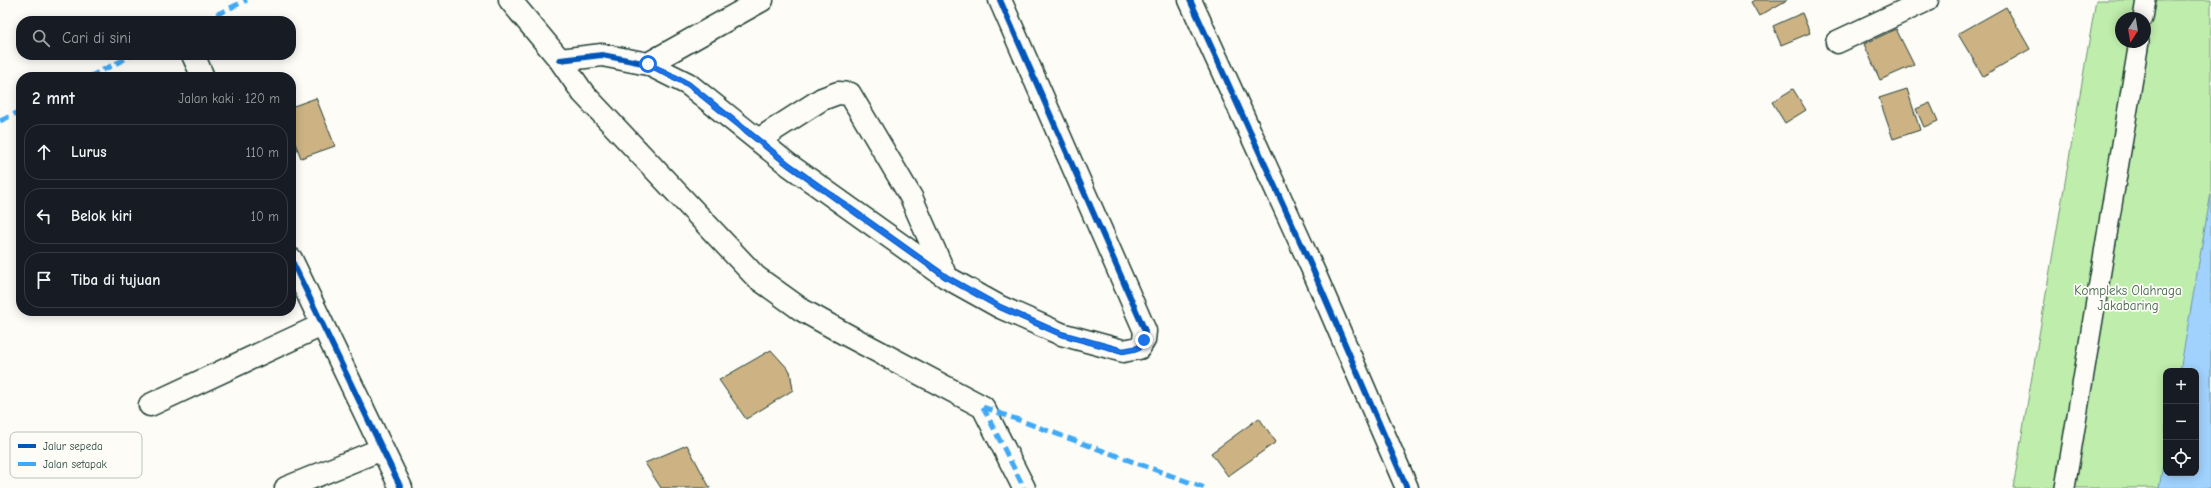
<!DOCTYPE html>
<html lang="id">
<head>
<meta charset="utf-8">
<style>
	body { margin:0; font-family:"Comic Neue",sans-serif; background:#20242c; color:#f1f3f6 }
	.controls { position:absolute; right:12px; bottom:12px; display:grid; overflow:hidden; border-radius:8px; box-shadow:0 2px 10px #0003 }
	.controls button { width:36px; height:36px; display:grid; place-items:center; padding:0; border:0; border-bottom:1px solid #363941; background:#171b24; color:#f1f3f6; font:20px sans-serif }
	.compass { position:absolute; left:2115px; top:12px; width:36px; height:36px; border-radius:50%; background:#171b24; box-shadow:0 2px 10px #0003; rotate:192deg }
	.stop { position:absolute; width:12px; height:12px; margin:-9px; border:3px solid #1a73e8; border-radius:50%; background:#fff }
	.stop.end { background:#1a73e8; border-color:#fff; box-shadow:0 1px 4px #0008 }
	.list { margin:0; padding:0; list-style:none }
	h2 { display:flex; justify-content:space-between; align-items:center; height:52px; margin:0; padding:0 16px; font-size:17px }
	h2 small { font-size:13px; font-weight:400; color:#9ea1a6 }
	.list li { display:grid; grid-template-columns:26px 1fr auto; gap:12px; align-items:center; box-sizing:border-box; height:56px; margin:0 8px 8px; padding:0 8px; border:1px solid #363941; border-radius:16px }
	.list b { display:block; font-size:15px; white-space:nowrap }
	.list em { font-size:13px; font-style:normal; color:#9ea1a6 }
	.icon { flex:none; width:22px; height:22px; fill:none; stroke:currentColor; stroke-width:2; stroke-linecap:round; stroke-linejoin:round }
	.map { position:relative; flex:none; width:2211px; height:488px; overflow:hidden }
	.search { position:absolute; background:#171b24; box-shadow:0 2px 10px #0003; left:16px; top:16px; width:280px; height:44px; display:flex; align-items:center; gap:10px; box-sizing:border-box; padding:0 14px; border-radius:16px; color:#9ea1a6; font-size:15px }
	.panel { position:absolute; background:#171b24; box-shadow:0 2px 10px #0003; left:16px; top:72px; width:280px; height:244px; border-radius:16px }
	.map>svg:first-child { display:block }
	.green { fill:#bfedab; stroke:#6f9570; fill-rule:evenodd }
	.water { fill:#a0d2fd; stroke:#6c96ad }
	.building { fill:#cdb383; stroke:#1f3d34 }
	.lines { fill:none; stroke-linecap:round; stroke-linejoin:round }
	.lane-casing { stroke:#1f3d34; stroke-width:22 }
	.street-casing { stroke:#1f3d34; stroke-width:25 }
	.lane { stroke:#fdfcf7; stroke-width:19 }
	.street { stroke:#fdfcf7; stroke-width:22 }
	.quiet { stroke:#3fa9f5; stroke-width:5; stroke-dasharray:10 5; stroke-linecap:butt }
	.cycleway-casing { stroke:#fdfcf7; stroke-width:8 }
	.cycleway { stroke:#0057b8; stroke-width:6 }
	.route { stroke:#1a73e8; stroke-width:5 }
	.labels { text-anchor:middle; dominant-baseline:central; stroke-width:3.5; stroke-linejoin:round; paint-order:stroke }
	.park-label { font-size:13px; fill:#3f604c; stroke:#fdfcf7 }
	.key { fill:#fdfcf7; stroke:#bac3bc; stroke-width:1 }
	.key-label { font-size:11px; fill:#1f3d34 }
</style>
</head>
<body>
<div class="map">
<svg width="2211" height="488" viewBox="0 0 2211 488">
	<rect width="100%" height="100%" fill="#fdfcf7"/>
	<filter id="ink" filterUnits="userSpaceOnUse"><feTurbulence type="fractalNoise" baseFrequency=".025" numOctaves="2"/><feDisplacementMap in="SourceGraphic" scale="8" xChannelSelector="R" yChannelSelector="G"/><feConvolveMatrix kernelMatrix="1 2 1 2 8 2 1 2 1" color-interpolation-filters="sRGB"/></filter>
	<g filter="url(#ink)">
		<path class="green" d="M 2096,0 L 2211,0 L 2211,488 L 2013,488 ZM 2121,18 L 2145,18 L 2145,42 L 2121,42 ZM 2166,371 L 2196,371 L 2196,473 L 2166,473 Z"/>
		<path class="water" d="M 2211,193 L 2211,488 L 2159,488 L 2166,448 L 2166,473 L 2196,473 L 2196,371 L 2180,371 Z"/>
		<path class="building" d="M 1755,0 L 1787,0 L 1759,16 L 1751,2 Z
			M 2006,7 L 2030,49 L 1983,76 L 1958,34 Z
			M 1802,13 L 1810,33 L 1781,45 L 1773,26 Z
			M 1896,29 L 1914,65 L 1880,80 L 1864,44 Z
			M 1793,89 L 1806,110 L 1785,123 L 1772,102 Z
			M 1907,89 L 1920,130 L 1893,139 L 1879,98 Z
			M 316,98 L 335,146 L 301,158 L 291,133 L 291,107 Z
			M 1930,103 L 1938,121 L 1924,127 L 1916,109 Z
			M 771,350 L 790,371 L 793,390 L 746,419 L 719,380 Z
			M 1259,418 L 1276,442 L 1228,476 L 1211,453 Z
			M 687,445 L 710,488 L 661,488 L 645,463 Z"/>
		<g class="lines">
			<defs>
				<path id="lane" d="M 2143,18 L 2146,0
					M 2065,488 L 2139,42"/>
				<path id="street" d="M 510,0 L 560,60 L 583,93 L 756,277 L 802,310 L 847,335 L 983,407 L 1024,488
					M 1190,0 L 1313,270 L 1407,488
					M 1837,42 L 1927,0
					M 193,55 L 203,77
					M 560,60 L 602,55 L 648,64 L 688,84 L 789,165 L 946,277 L 1000,307 L 1061,334 L 1123,351 L 1139,348 L 1144,340 L 1145,331 L 1000,0
					M 648,64 L 762,0
					M 758,140 L 822,99 L 838,93 L 850,94 L 911,197 L 946,277
					M 291,259 L 401,488
					M 150,405 L 322,325
					M 286,488 L 382,449"/>
			</defs>
			<use href="#lane" class="lane-casing"/>
			<use href="#street" class="street-casing"/>
			<use href="#lane" class="lane"/>
			<use href="#street" class="street"/>
			<path class="quiet" d="M 203,21 L 247,0
				M 89,77 L 133,55
				M 0,121 L 21,111
				M 983,407 L 1205,488
				M 983,407 L 1024,488"/>
			<defs>
				<path id="cycleway" d="M 1190,0 L 1313,270 L 1407,488
					M 560,60 L 602,55 L 648,64 L 688,84 L 789,165 L 946,277 L 1000,307 L 1061,334 L 1123,351 L 1139,348 L 1144,340 L 1145,331 L 1000,0
					M 291,259 L 401,488"/>
			</defs>
			<use href="#cycleway" class="cycleway-casing"/>
			<use href="#cycleway" class="cycleway"/>
		</g>
	</g>
	<g class="lines" filter="url(#ink)">
		<path class="route" d="M 648,64 L 688,84 L 789,165 L 946,277 L 1000,307 L 1061,334 L 1123,351 L 1139,348 L 1144,340"/>
	</g>
	<g class="labels">
		<g class="park-label">
			<text x="2128" y="290">Kompleks Olahraga<tspan x="2128" dy="15">Jakabaring</tspan></text>
		</g>
	</g>
	<rect x="10" y="432" width="132" height="46" rx="6" class="key"/>
	<rect x="18" y="444" width="18" height="4" fill="#0057b8"/>
	<rect x="18" y="462" width="18" height="4" fill="#3fa9f5"/>
	<g class="key-label">
		<text x="43" y="450">Jalur sepeda</text>
		<text x="43" y="468">Jalan setapak</text>
	</g>
</svg>
<div class="controls">
<button>+</button>
<button>−</button>
<button><svg class="icon" aria-label="locate" viewBox="0 0 24 24"><circle cx="12" cy="12" r="6"/><path d="M12 2v4M12 18v4M2 12h4M18 12h4"/></svg></button>
</div>
<svg class="compass" viewBox="-18 -18 36 36"><path d="M0-13l5 13h-10z" fill="#e53935"/><path d="M0 13l5-13h-10z" fill="#9ea1a6"/></svg>
<div class="stop" style="left:648px;top:64px"></div>
<div class="stop end" style="left:1144px;top:340px"></div>
<div class="search"><svg class="icon" aria-label="search" viewBox="0 0 24 24"><circle cx="10" cy="10" r="6"/><path d="M15 15l6 6"/></svg>Cari di sini</div>
<section class="panel">
<h2>2 mnt<small>Jalan kaki · 120 m</small></h2>
<ul class="list">
<li><svg class="icon" aria-label="ahead" viewBox="0 0 24 24"><path d="M12 20V5M6 11l6-6 6 6"/></svg><div><b>Lurus</b></div><em>110 m</em></li>
<li><svg class="icon" aria-label="left" viewBox="0 0 24 24"><path d="M17 20v-9H6M10 6l-5 5 5 5"/></svg><div><b>Belok kiri</b></div><em>10 m</em></li>
<li><svg class="icon" aria-label="arrive" viewBox="0 0 24 24"><path d="M6 21V4h12l-3 4 3 4H6"/></svg><div><b>Tiba di tujuan</b></div></li>
</ul>
</section>
</div>
</body>
</html>
